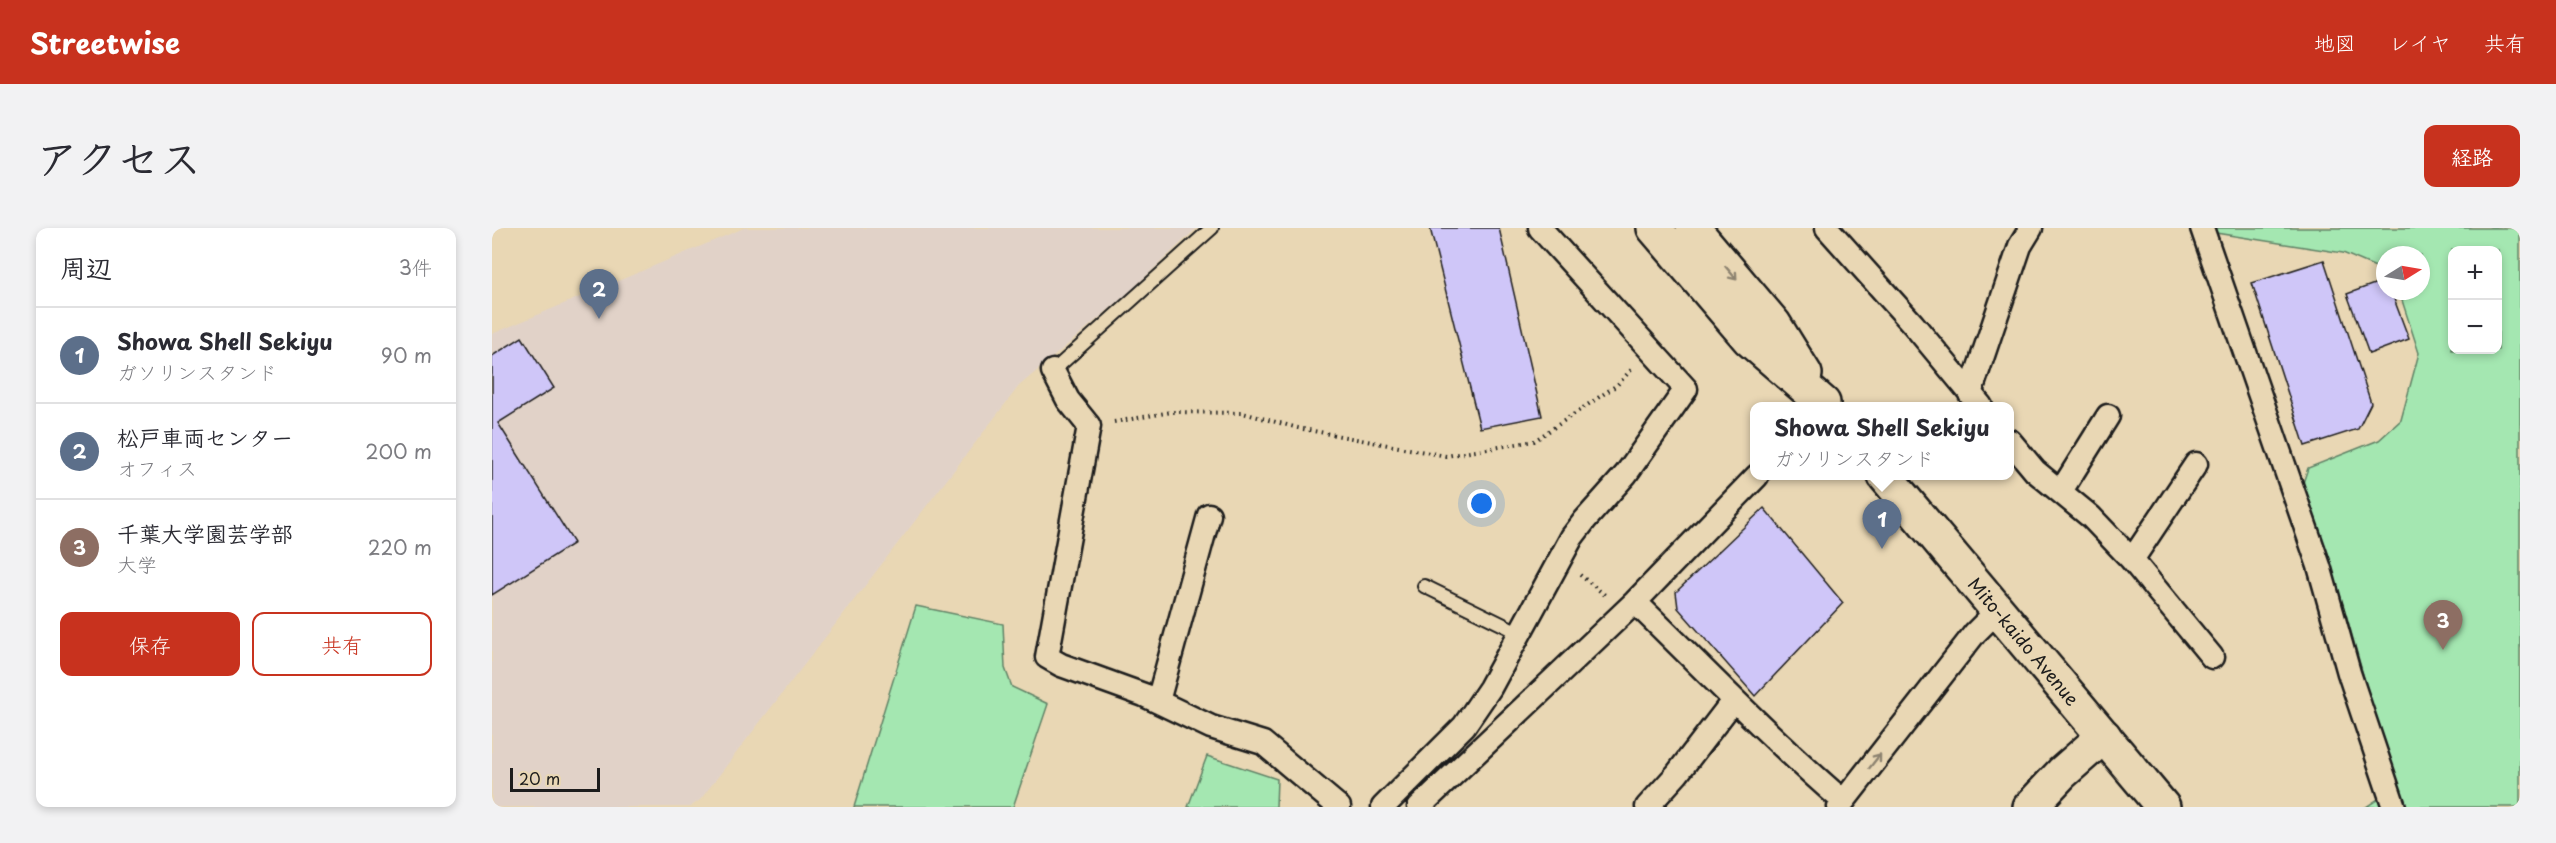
<!DOCTYPE html>
<html lang="ja">
<head>
<meta charset="utf-8">
<style>
	body { margin:0; font-family:"Playpen Sans","Klee One",sans-serif; background:#f2f2f3; color:#2b2b33 }
	.controls { position:absolute; right:18px; top:18px; display:grid; overflow:hidden; border-radius:12px; box-shadow:0 3px 9px #0003 }
	.controls button { width:54px; height:54px; display:grid; place-items:center; padding:0; border:0; border-bottom:2px solid #e1e1e2; background:#fff; color:#2b2b33; font:30px sans-serif }
	.compass { position:absolute; left:1884px; top:18px; width:54px; height:54px; border-radius:50%; background:#fff; box-shadow:0 3px 9px #0003; rotate:79deg }
	.scale { position:absolute; left:18px; bottom:15px; width:90px; box-sizing:border-box; padding-left:6px; border:3px solid #1c1c1c; border-top:0; font-size:16px; line-height:21px; white-space:nowrap; color:#1c1c1c; -webkit-text-stroke:4px #e9d7b4; paint-order:stroke }
	.you { position:absolute; left:990px; top:276px; width:21px; height:21px; margin:-15px; border:4px solid #fff; border-radius:50%; background:#1a73e8; box-shadow:0 0 0 9px #1a73e833 }
	.badge { display:grid; place-items:center; width:39px; height:39px; border-radius:50%; background:#c8321e; color:#fff; font-size:20px; font-weight:700 }
	.pin { position:absolute; translate:-50% -50px; filter:drop-shadow(0 2px 3px #0008) }
	.pin::after { content:''; position:absolute; top:32px; width:21px; height:18px; background:inherit; clip-path:polygon(0 0,100% 0,50% 100%) }
	.popup { position:absolute; left:1258px; top:174px; width:264px; height:78px; box-sizing:border-box; display:grid; place-content:center; border-radius:12px; background:#fff; filter:drop-shadow(0 2px 4px #0005); font-size:20px; white-space:nowrap; color:#7c7c81 }
	.popup b { font-size:22px; color:#2b2b33 }
	.popup::after { content:''; position:absolute; left:50%; top:100%; margin-left:-12px; border:12px solid transparent; border-top-color:#fff }
	.list { margin:0; padding:0; list-style:none }
	h2 { display:flex; justify-content:space-between; align-items:center; height:78px; margin:0; padding:0 24px; font-size:26px }
	h2 small { font-size:20px; font-weight:400; color:#7c7c81 }
	.list li { display:grid; grid-template-columns:39px 1fr auto; gap:18px; align-items:center; box-sizing:border-box; height:96px; padding:0 24px; border-top:2px solid #e1e1e2 }
	.list b { display:block; font-size:22px; white-space:nowrap }
	.list p { margin:0; font-size:20px; white-space:nowrap; color:#7c7c81 }
	.list em { font-size:20px; font-style:normal; color:#7c7c81 }
	.actions { display:flex; gap:12px; padding:18px 24px }
	.actions a { flex:1; padding:14px 0; border:2px solid #c8321e; border-radius:12px; text-align:center; font-size:21px; color:#c8321e }
	.actions .main { background:#c8321e; color:#fff }
	.map { position:relative; flex:none; width:2028px; height:579px; overflow:hidden; border-radius:12px }
	header { display:flex; align-items:center; gap:36px; box-sizing:border-box; height:84px; padding:0 30px; background:#c8321e; color:#fff }
	header strong { font-size:28px }
	nav { display:flex; gap:33px; margin-inline-start:auto; font-size:21px }
	.intro { display:flex; align-items:center; justify-content:space-between; box-sizing:border-box; height:144px; padding:0 36px }
	h1 { margin:0; font-size:42px }
	.button { padding:15px 27px; border-radius:12px; background:#c8321e; color:#fff; font-size:21px; font-weight:700 }
	main { display:flex; gap:36px; padding:0 36px }
	aside { flex:1; background:#fff; border-radius:12px; box-shadow:0 3px 9px #0003 }
	.map>svg:first-child { display:block }
	.built { fill:#e1d2c8 }
	.green { fill:#a4e7b1; stroke:#608266; stroke-width:1.5; fill-rule:evenodd }
	.building { fill:#cfc6f8; stroke:#1c1c1c; stroke-width:1.5 }
	.lines { fill:none; stroke-linecap:round; stroke-linejoin:round }
	.lane-casing { stroke:#1c1c1c; stroke-width:16 }
	.street-casing { stroke:#1c1c1c; stroke-width:27 }
	.secondary-casing { stroke:#1c1c1c; stroke-width:38 }
	.highway-casing { stroke:#1c1c1c; stroke-width:38 }
	.path { stroke:#1c1c1c; stroke-width:4; stroke-dasharray:1.5 4.5; stroke-linecap:butt }
	.lane { stroke:#e9d7b4; stroke-width:12 }
	.street { stroke:#e9d7b4; stroke-width:22 }
	.secondary { stroke:#e9d7b4; stroke-width:33 }
	.highway { stroke:#e9d7b4; stroke-width:33 }
	.oneway { stroke:#8d8370 }
	.labels { text-anchor:middle; dominant-baseline:central; stroke-width:5; stroke-linejoin:round; paint-order:stroke }
	.street-label { font-size:18px; fill:#1c1c1c; stroke:#e9d7b4 }
</style>
</head>
<body>
<header>
<strong>Streetwise</strong>
<nav><a>地図</a><a>レイヤ</a><a>共有</a></nav>
</header>
<div class="intro"><h1>アクセス</h1><a class="button">経路</a></div>
<main>
<aside>
<h2>周辺<small>3件</small></h2>
<ul class="list">
<li><span class="badge" style="background:#5c6f8a">1</span><div><b>Showa Shell Sekiyu</b><p>ガソリンスタンド</p></div><em>90 m</em></li>
<li><span class="badge" style="background:#5c6f8a">2</span><div><b>松戸車両センター</b><p>オフィス</p></div><em>200 m</em></li>
<li><span class="badge" style="background:#8d6e63">3</span><div><b>千葉大学園芸学部</b><p>大学</p></div><em>220 m</em></li>
</ul>
<div class="actions"><a class="main">保存</a><a>共有</a></div>
</aside>
<div class="map">
<svg width="2028" height="579" viewBox="0 0 2028 579">
	<rect width="100%" height="100%" fill="#e9d7b4"/>
	<filter id="ink" filterUnits="userSpaceOnUse"><feTurbulence type="fractalNoise" baseFrequency=".0167" numOctaves="2"/><feDisplacementMap in="SourceGraphic" scale="12" xChannelSelector="R" yChannelSelector="G"/><feConvolveMatrix kernelMatrix="1 2 1 2 8 2 1 2 1" color-interpolation-filters="sRGB"/></filter>
	<g filter="url(#ink)">
		<path class="built" d="M 252,0 L 705,0 L 635,66 L 527,158 L 208,572 L 198,579 L 0,579 L 0,106 Z"/>
		<path class="green" d="M 1722,0 L 2028,0 L 2028,579 L 1874,579 L 1903,560 L 1854,386 L 1810,258 L 1816,240 L 1887,212 L 1909,192 L 1927,125 L 1907,63 L 1929,63 L 1929,27 L 1893,27 L 1893,43 L 1851,25 L 1724,5 ZM 1960,22 L 2006,22 L 2006,122 L 1960,122 Z
			M 424,378 L 511,396 L 513,440 L 520,459 L 556,476 L 521,579 L 362,579 Z
			M 715,528 L 785,551 L 784,579 L 696,579 Z"/>
		<path class="building" d="M 938,0 L 1007,0 L 1050,188 L 988,200 Z
			M 1832,32 L 1879,175 L 1866,201 L 1813,218 L 1760,55 Z
			M 1893,52 L 1893,63 L 1899,63 L 1917,111 L 1877,126 L 1855,66 Z
			M 30,109 L 62,160 L 6,195 L 82,315 L 0,367 L 0,128 Z
			M 1272,280 L 1351,375 L 1263,468 L 1186,380 L 1184,364 Z"/>
		<g class="lines">
			<defs>
				<path id="lane" d="M 561,143 L 720,0
					M 932,358 L 1028,405"/>
				<path id="street" d="M 1335,0 L 1421,96 L 1489,178
					M 1710,0 L 1827,338 L 1857,445 L 1902,579
					M 561,143 L 576,172 L 597,198 L 555,429 L 569,437 L 652,467 L 719,499 L 771,515 L 847,579
					M 1478,166 L 1528,18 L 1539,0
					M 1518,213 L 1543,243 L 1599,289 L 1640,332 L 1720,429
					M 1569,263 L 1616,188
					M 1640,332 L 1704,236
					M 1143,374 C 1212,441 1278,510 1351,573
					M 666,473 L 717,287
					M 891,579 L 972,498 L 998,460 L 1080,309 L 1093,292 L 1134,246 L 1194,161 L 1048,0
					M 927,579 L 1143,374 L 1265,248
					M 1155,579 L 1185,546 L 1241,473
					M 1347,579 L 1483,405 L 1506,382"/>
				<path id="secondary" d="M 1538,579 L 1570,545 L 1612,508"/>
				<path id="highway" d="M 1162,0 L 1257,111 L 1331,175
					M 1201,0 L 1282,96 L 1313,146
					M 1393,248 L 1671,579"/>
			</defs>
			<use href="#lane" class="lane-casing"/>
			<use href="#street" class="street-casing"/>
			<use href="#secondary" class="secondary-casing"/>
			<use href="#highway" class="highway-casing"/>
			<path class="path" d="M 622,194 L 680,184 L 751,185 L 806,200 L 954,228 L 1042,213 L 1125,157 L 1141,140
				M 1088,347 L 1113,367"/>
			<use href="#lane" class="lane"/>
			<use href="#street" class="street"/>
			<use href="#secondary" class="secondary"/>
			<use href="#highway" class="highway"/>
		</g>
		<defs><path id="oneway-shaft" d="M-6 0H5M1.5-3L5.5 0L1.5 3" fill="none" stroke-width="1.6" stroke-linecap="round" stroke-linejoin="round" transform="scale(1.5)"/></defs>
		<g class="oneway">
			<use href="#oneway-shaft" transform="translate(1239 45) rotate(50)"/>
			<use href="#oneway-shaft" transform="translate(1383 533) rotate(-52)"/>
		</g>
	</g>
	<g class="labels">
		<g class="street-label">
			<text transform="translate(1532 413) rotate(50)">Mito-kaido Avenue</text>
		</g>
	</g>
</svg>
<div class="controls">
<button>+</button>
<button>−</button>
</div>
<svg class="compass" viewBox="-18 -18 36 36"><path d="M0-13l5 13h-10z" fill="#e53935"/><path d="M0 13l5-13h-10z" fill="#7c7c81"/></svg>
<div class="scale">20 m</div>
<div class="you"></div>
<div class="pin badge" style="left:1390px;top:321px;background:#5c6f8a">1</div>
<div class="popup"><b>Showa Shell Sekiyu</b>ガソリンスタンド</div>
<div class="pin badge" style="left:107px;top:91px;background:#5c6f8a">2</div>
<div class="pin badge" style="left:1951px;top:422px;background:#8d6e63">3</div>
</div>
</main>
</body>
</html>
